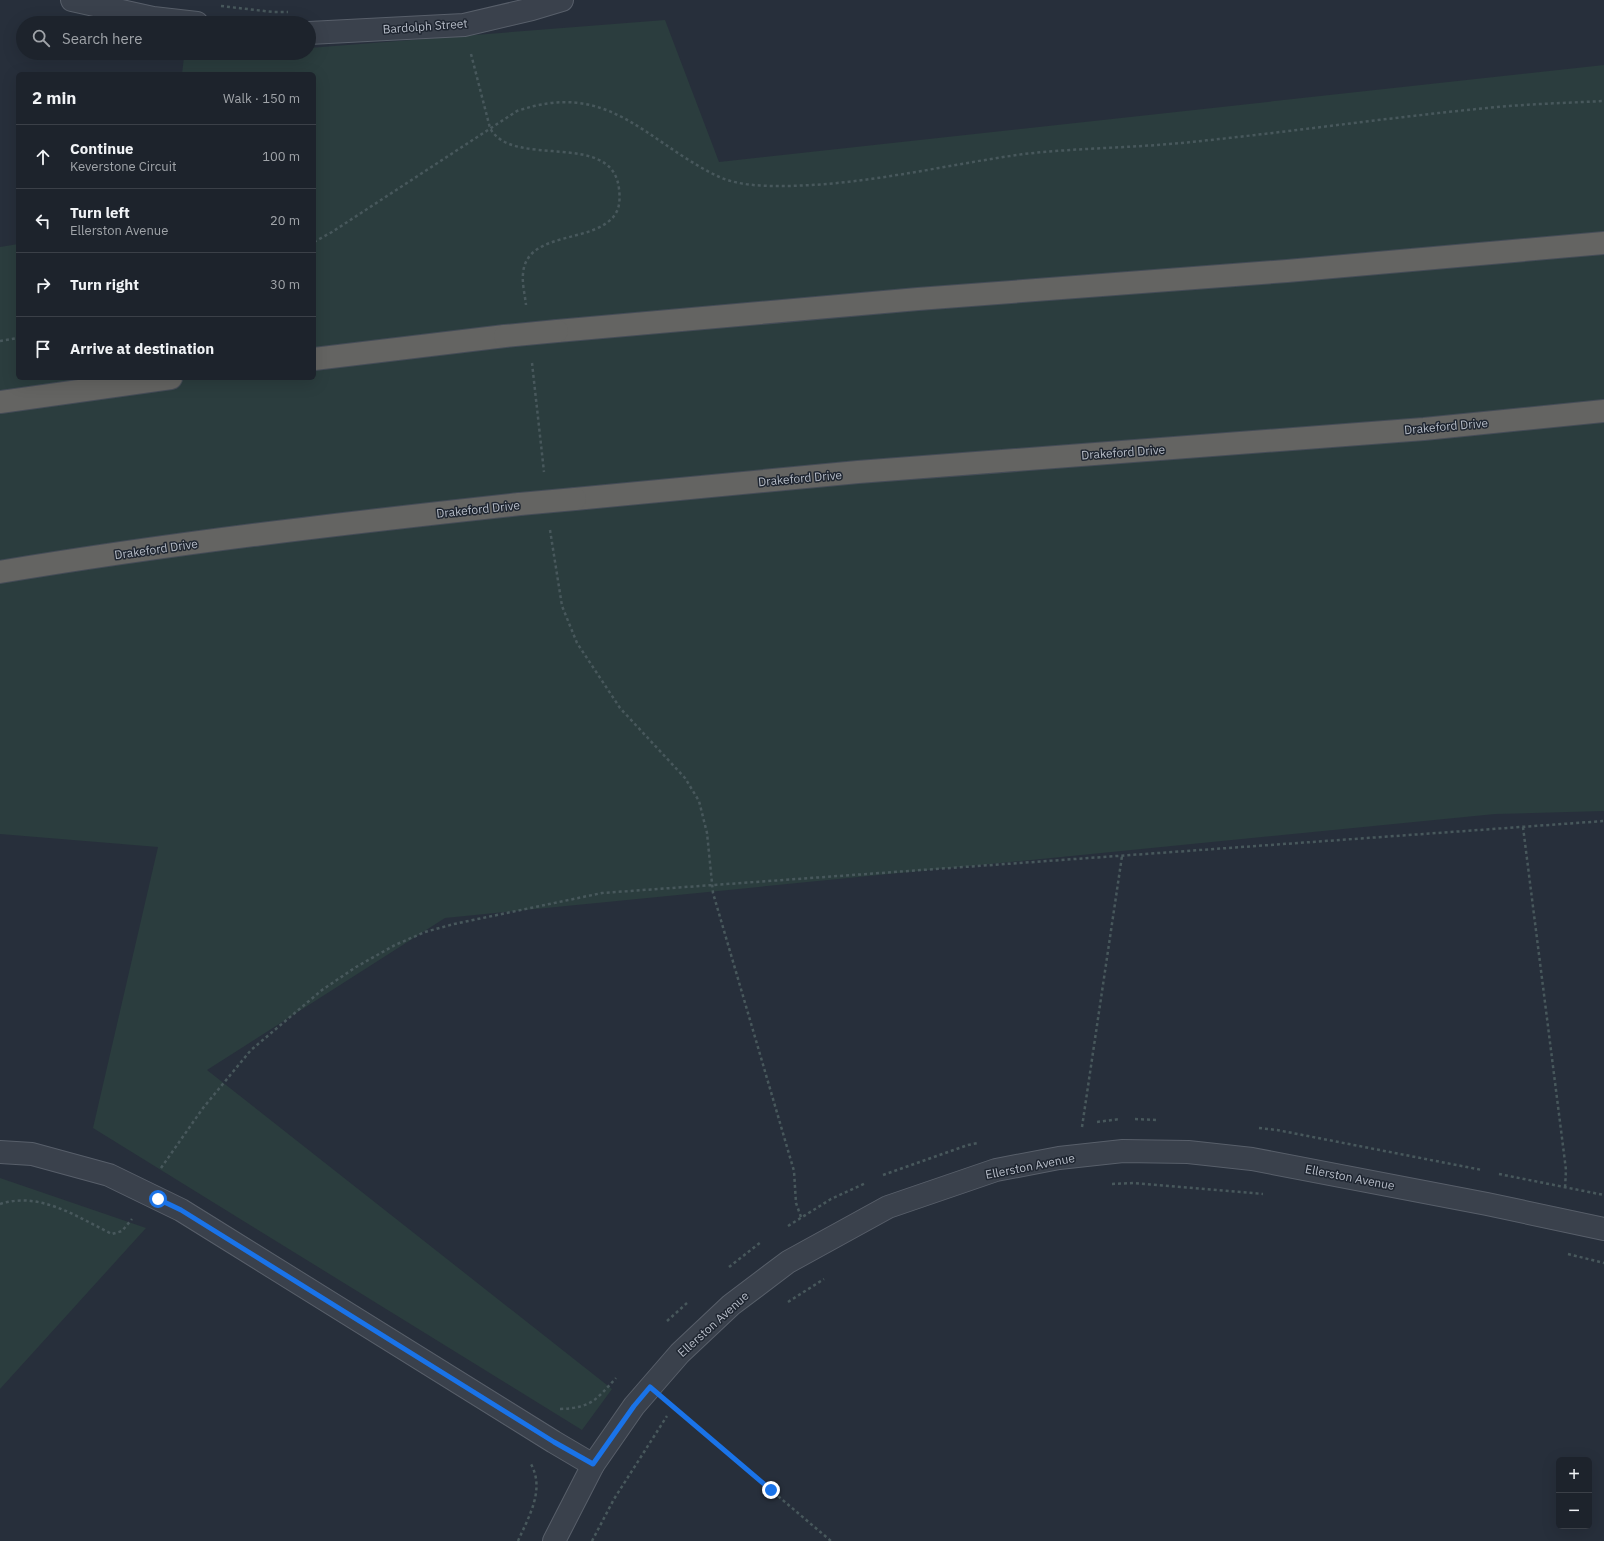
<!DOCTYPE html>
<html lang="en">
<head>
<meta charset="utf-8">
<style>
	body { margin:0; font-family:"IBM Plex Sans",sans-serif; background:#252b34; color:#f1f3f6 }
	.controls { position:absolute; right:12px; bottom:12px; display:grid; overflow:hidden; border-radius:6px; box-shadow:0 4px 16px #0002 }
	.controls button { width:36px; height:36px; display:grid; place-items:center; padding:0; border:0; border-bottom:1px solid #3b4048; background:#1d232c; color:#f1f3f6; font:20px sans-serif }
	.stop { position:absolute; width:12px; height:12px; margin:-9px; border:3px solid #1a73e8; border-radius:50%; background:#fff }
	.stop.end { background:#1a73e8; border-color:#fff; box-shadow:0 1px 4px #0008 }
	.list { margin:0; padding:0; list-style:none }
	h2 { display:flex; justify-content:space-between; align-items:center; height:52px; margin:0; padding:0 16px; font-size:17px }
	h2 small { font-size:13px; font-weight:400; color:#a0a4a9 }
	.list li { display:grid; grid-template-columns:26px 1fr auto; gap:12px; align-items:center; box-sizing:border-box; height:64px; padding:0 16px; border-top:1px solid #3b4048 }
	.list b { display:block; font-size:15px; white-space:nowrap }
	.list p { margin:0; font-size:13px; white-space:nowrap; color:#a0a4a9 }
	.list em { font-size:13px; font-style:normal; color:#a0a4a9 }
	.icon { flex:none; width:22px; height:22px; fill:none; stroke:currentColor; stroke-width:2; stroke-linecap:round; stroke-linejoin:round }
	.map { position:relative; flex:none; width:1604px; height:1541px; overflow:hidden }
	.search { position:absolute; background:#1d232c; box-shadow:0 4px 16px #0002; left:16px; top:16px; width:300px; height:44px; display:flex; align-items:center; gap:10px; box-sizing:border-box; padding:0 14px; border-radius:22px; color:#a0a4a9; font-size:15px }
	.panel { position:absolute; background:#1d232c; box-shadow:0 4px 16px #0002; left:16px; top:72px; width:300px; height:308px; border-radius:6px }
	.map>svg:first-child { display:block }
	.green { fill:#2b3d3e }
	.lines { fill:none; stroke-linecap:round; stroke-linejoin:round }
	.minor-casing { stroke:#585f6a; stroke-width:24 }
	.tertiary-casing { stroke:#585f6a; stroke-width:24 }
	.trunk-casing { stroke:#454c57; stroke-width:24 }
	.path { stroke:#48585c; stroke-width:2.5; stroke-dasharray:3 3; stroke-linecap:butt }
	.minor { stroke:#3a414c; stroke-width:22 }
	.tertiary { stroke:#3a414c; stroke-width:22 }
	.trunk { stroke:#646462; stroke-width:22 }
	.trunk-bridge-casing { stroke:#454c57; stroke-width:24; stroke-linecap:butt }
	.trunk-bridge { stroke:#646462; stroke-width:22 }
	.route { stroke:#1a73e8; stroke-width:5 }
	.labels { text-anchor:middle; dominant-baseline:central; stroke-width:3; stroke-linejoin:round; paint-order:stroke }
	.street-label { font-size:12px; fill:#b6bcc7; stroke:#1f2631 }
</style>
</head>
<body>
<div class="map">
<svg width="1604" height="1541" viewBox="0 0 1604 1541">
	<rect width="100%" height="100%" fill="#272f3b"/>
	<path class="green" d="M 665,20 L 719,162 L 1604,65 L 1604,811 L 1495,814 L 445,918 L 207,1070 L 612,1389 L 582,1430 L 93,1128 L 158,847 L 0,834 L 0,247 L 18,244 L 18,378 L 314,378 L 314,74 L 182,74 L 184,57 L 237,53 L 309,53 L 309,48 Z
		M 0,1178 L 146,1228 L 0,1389 Z"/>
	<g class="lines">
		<defs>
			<path id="minor" d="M 72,0 L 153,18 L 197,23
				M 309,33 L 464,25 L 532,9 L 562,0
				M 0,1152 L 32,1154 L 109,1175 L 181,1210 L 554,1442 L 593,1465"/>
			<path id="tertiary" d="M 554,1541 L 593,1465 L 634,1406 L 680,1353 L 731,1305 L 788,1262 L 888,1207 L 996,1170 L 1059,1158 L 1123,1151 L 1188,1152 L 1252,1159 L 1487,1204 L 1604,1229"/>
			<path id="trunk" d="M 557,331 L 918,299 L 1287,271 L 1604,243
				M 314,359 L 505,336
				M 0,402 L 171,378
				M 575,499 L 858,472 L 1424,429 L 1604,411
				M 0,572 C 173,543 346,523 520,504"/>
		</defs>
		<use href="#minor" class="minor-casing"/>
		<use href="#tertiary" class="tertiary-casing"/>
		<use href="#trunk" class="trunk-casing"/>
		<path class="path" d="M 221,6 L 273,12 L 288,12
			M 471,54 L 490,128 C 512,170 613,129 619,189 C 620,197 620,206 616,213 C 597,245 526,229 523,274 C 522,284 525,295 526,305
			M 314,242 L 332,232 L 517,111 C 608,80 642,138 715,175 C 735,185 758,186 780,186 C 863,186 943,165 1024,154 C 1076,148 1129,148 1181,143 C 1283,133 1384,118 1487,108 C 1526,104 1565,103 1604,101
			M 0,341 L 18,338
			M 532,363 L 544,472
			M 550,530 L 562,606 L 577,643 L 620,708 L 685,778 L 699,801 L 707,833 L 713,893 L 794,1171 L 796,1203 L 801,1217
			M 1523,827 L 1566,1170 L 1565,1188
			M 1135,1119 L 1156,1120
			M 1097,1122 L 1120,1119
			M 1082,1127 L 1122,856
			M 1259,1128 L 1277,1130 L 1482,1170
			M 161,1168 L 203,1108 L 251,1050 L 322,990 L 356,967 L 395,945 L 425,932 L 454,924 L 602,893 L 1604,821
			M 1499,1174 L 1604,1195
			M 883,1175 L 968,1145 L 978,1143
			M 1112,1184 L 1133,1183 L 1263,1194
			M 0,1204 C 40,1191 77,1217 112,1234 L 122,1231 L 132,1219
			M 788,1226 L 831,1199 L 866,1183
			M 1568,1254 L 1604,1263
			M 729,1267 L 761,1242
			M 788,1302 L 824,1279
			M 667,1321 L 687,1303
			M 673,1407 L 831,1541
			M 560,1409 C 591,1408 596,1400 616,1378
			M 518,1541 C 529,1516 545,1490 531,1464
			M 592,1541 L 614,1499 L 667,1416"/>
		<use href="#minor" class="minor"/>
		<use href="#tertiary" class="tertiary"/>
		<use href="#trunk" class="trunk"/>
		<defs>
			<path id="trunk-bridge" d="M 505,336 L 557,331
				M 520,504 L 575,499"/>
		</defs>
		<use href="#trunk-bridge" class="trunk-bridge-casing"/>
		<use href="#trunk-bridge" class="trunk-bridge"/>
	</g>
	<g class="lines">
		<path class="route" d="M 158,1199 L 181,1210 L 554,1442 L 593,1464 L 634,1406 L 650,1387 L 771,1490"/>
	</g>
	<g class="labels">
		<g class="street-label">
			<text transform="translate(425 26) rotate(-4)">Bardolph Street</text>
			<text transform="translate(1446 426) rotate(-5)">Drakeford Drive</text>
			<text transform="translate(1123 452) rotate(-4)">Drakeford Drive</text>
			<text transform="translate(800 478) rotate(-5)">Drakeford Drive</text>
			<text transform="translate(478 509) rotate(-6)">Drakeford Drive</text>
			<text transform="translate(156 549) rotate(-8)">Drakeford Drive</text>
			<text transform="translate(1030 1166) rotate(-11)">Ellerston Avenue</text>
			<text transform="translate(1350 1177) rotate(11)">Ellerston Avenue</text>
			<text transform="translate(713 1324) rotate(-42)">Ellerston Avenue</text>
		</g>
	</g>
</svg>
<div class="controls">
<button>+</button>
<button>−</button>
</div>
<div class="stop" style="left:158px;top:1199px"></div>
<div class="stop end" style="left:771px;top:1490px"></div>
<div class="search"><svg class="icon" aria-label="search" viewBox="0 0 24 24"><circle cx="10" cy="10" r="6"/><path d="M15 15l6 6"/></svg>Search here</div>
<section class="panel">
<h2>2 min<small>Walk · 150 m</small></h2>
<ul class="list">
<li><svg class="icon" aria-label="ahead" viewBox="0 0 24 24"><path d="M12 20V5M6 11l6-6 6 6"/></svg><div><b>Continue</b><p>Keverstone Circuit</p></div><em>100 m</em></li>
<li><svg class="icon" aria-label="left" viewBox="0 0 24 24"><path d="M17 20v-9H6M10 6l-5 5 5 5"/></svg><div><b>Turn left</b><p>Ellerston Avenue</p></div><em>20 m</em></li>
<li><svg class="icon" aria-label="right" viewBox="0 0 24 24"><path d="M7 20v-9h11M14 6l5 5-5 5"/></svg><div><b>Turn right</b></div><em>30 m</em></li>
<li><svg class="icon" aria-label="arrive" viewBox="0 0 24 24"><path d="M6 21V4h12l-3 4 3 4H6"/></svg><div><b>Arrive at destination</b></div></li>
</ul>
</section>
</div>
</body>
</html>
